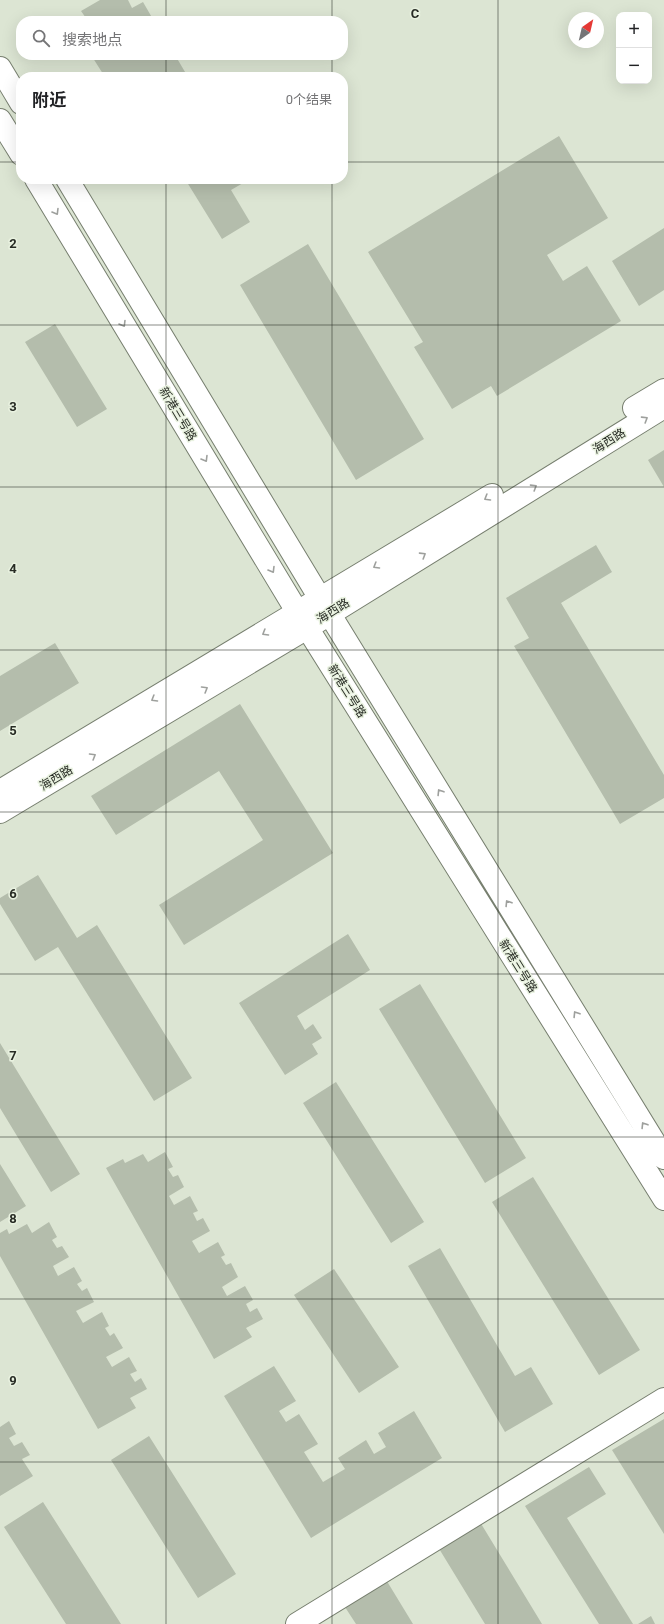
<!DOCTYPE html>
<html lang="zh">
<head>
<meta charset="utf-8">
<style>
	body { margin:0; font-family:Roboto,"Noto Sans SC",sans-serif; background:#f6f6f6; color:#202124 }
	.controls { position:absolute; right:12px; top:12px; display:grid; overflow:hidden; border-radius:8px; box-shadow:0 4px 16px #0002 }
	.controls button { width:36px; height:36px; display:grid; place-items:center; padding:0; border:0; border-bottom:1px solid #e0e0e0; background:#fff; color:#202124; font:20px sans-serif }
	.compass { position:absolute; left:568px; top:12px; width:36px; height:36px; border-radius:50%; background:#fff; box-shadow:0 4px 16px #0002; rotate:34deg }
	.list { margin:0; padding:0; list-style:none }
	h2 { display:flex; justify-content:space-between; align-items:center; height:52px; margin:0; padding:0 16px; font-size:17px }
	h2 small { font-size:13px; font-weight:400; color:#757577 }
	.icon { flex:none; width:22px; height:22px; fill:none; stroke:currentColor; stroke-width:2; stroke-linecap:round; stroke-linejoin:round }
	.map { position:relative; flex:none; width:664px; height:1624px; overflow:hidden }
	.search { position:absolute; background:#fff; box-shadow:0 4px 16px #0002; left:16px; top:16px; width:332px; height:44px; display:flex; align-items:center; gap:10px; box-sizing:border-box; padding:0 14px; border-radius:16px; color:#757577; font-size:15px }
	.panel { position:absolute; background:#fff; box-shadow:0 4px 16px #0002; left:16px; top:72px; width:332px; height:112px; border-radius:16px }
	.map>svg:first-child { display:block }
	.building { fill:#b4bdac }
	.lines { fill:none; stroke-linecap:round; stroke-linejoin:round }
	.street-casing { stroke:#777f6f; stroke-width:24 }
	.secondary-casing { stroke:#777f6f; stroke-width:24 }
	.street { stroke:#fff; stroke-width:22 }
	.secondary { stroke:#fff; stroke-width:22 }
	.oneway { stroke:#9ea09d }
	.grid { fill:none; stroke:#282c25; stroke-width:1; stroke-opacity:0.55 }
	.labels { text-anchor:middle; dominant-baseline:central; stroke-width:3; stroke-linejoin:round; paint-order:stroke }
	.street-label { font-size:12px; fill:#282c25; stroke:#e9f2e0 }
	.grid-label { font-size:13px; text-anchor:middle; font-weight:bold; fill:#282c25; stroke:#e9f2e0; stroke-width:3; stroke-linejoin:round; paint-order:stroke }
</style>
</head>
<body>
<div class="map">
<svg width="664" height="1624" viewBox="0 0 664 1624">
	<rect width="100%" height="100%" fill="#dce5d3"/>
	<path class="building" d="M 100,0 L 128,0 L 132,8 L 143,2 L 154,21 L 88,21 L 81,11 Z
		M 91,55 L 175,55 L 188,77 L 105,77 Z
		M 559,136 L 608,218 L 547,255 L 563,281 L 587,266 L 621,321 L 497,396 L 491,386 L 452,409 L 414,347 L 423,342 L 368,252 Z
		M 185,179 L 250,179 L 231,190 L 250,222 L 222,239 Z
		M 664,228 L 664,290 L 639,306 L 612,261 Z
		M 308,244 L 424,439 L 356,480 L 240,285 Z
		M 55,324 L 107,409 L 77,427 L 25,342 Z
		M 664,450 L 664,487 L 648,460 Z
		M 596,545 L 612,572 L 561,603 L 664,775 L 664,798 L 620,824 L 514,646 L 529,638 L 506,598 Z
		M 55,643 L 79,683 L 0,731 L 0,676 Z
		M 240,704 L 333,853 L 184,945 L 159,905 L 263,840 L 219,771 L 116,835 L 91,796 Z
		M 38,875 L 77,938 L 97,925 L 192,1078 L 154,1101 L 58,947 L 35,961 L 0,904 L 0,898 Z
		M 348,934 L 370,970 L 297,1016 L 305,1030 L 313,1024 L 322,1038 L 312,1044 L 318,1054 L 285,1075 L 239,1003 Z
		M 420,984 L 526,1158 L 485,1183 L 379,1009 Z
		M 0,1043 L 80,1174 L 51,1192 L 0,1108 Z
		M 336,1082 L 424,1222 L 391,1243 L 303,1103 Z
		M 165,1152 L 173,1167 L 168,1169 L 173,1177 L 178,1175 L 184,1187 L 169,1196 L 174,1205 L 190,1196 L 198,1211 L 193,1213 L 197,1221 L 203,1218 L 210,1231 L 192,1241 L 199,1253 L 218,1242 L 225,1255 L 221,1257 L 226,1265 L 231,1263 L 238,1277 L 222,1287 L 227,1296 L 245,1286 L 253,1300 L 246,1304 L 250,1312 L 257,1308 L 263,1319 L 246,1328 L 252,1337 L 214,1359 L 106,1168 L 123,1159 L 125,1163 L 143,1154 L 148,1162 Z
		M 0,1164 L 26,1206 L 0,1222 Z
		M 533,1177 L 640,1350 L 599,1375 L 492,1202 Z
		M 49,1222 L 57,1237 L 52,1240 L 57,1248 L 62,1246 L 69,1257 L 53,1266 L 58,1276 L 74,1267 L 82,1281 L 77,1284 L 82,1291 L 87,1288 L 94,1302 L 76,1311 L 83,1323 L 102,1312 L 109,1326 L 105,1328 L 110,1336 L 114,1333 L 123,1348 L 106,1357 L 112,1367 L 129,1357 L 137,1371 L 130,1374 L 135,1382 L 141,1378 L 147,1389 L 130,1398 L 136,1408 L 98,1429 L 0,1256 L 0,1233 L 7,1229 L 9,1234 L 27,1224 L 32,1233 Z
		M 440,1248 L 515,1376 L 531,1367 L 553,1404 L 505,1432 L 408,1266 Z
		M 334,1269 L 399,1367 L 359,1393 L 294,1295 Z
		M 274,1366 L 296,1401 L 279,1411 L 286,1422 L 299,1414 L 318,1444 L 304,1452 L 323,1482 L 345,1469 L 338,1458 L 366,1440 L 374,1454 L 386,1447 L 378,1433 L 414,1411 L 442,1458 L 311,1538 L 224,1396 Z
		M 664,1419 L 664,1534 L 612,1450 Z
		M 9,1421 L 16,1434 L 9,1438 L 14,1446 L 22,1442 L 30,1455 L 22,1459 L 33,1476 L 0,1496 L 0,1427 Z
		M 149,1436 L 236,1574 L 198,1598 L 111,1460 Z
		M 589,1467 L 606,1494 L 567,1518 L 633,1624 L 599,1624 L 525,1506 Z
		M 43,1502 L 121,1624 L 66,1624 L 4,1527 Z
		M 480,1522 L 542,1624 L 485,1624 L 438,1547 Z
		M 385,1578 L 413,1624 L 356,1624 L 343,1604 Z
		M 651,1616 L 655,1624 L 638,1624 Z"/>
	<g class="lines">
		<defs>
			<path id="street" d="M 634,408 L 664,390
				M 0,791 L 492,495
				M 0,812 L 307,628 L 664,407
				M 297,1624 L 664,1399"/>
			<path id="secondary" d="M 0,68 L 21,103
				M 0,120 L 21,154
				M 36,179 L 298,613 L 664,1199
				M 67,179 L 321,600 L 664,1158"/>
		</defs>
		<use href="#street" class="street-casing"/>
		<use href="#secondary" class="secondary-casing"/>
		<use href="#street" class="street"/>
		<use href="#secondary" class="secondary"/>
	</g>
	<defs><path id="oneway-chevron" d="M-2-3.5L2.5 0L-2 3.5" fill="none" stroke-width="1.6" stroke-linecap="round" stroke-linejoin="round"/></defs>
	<g class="oneway">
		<use href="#oneway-chevron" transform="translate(56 212) rotate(59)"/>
		<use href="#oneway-chevron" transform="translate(123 324) rotate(59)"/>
		<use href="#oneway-chevron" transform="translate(645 419) rotate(-32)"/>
		<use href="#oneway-chevron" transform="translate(205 459) rotate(59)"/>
		<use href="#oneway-chevron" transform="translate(534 487) rotate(-32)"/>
		<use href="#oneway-chevron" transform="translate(487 498) rotate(149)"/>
		<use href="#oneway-chevron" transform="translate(423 555) rotate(-32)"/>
		<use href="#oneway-chevron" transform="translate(376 566) rotate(149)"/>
		<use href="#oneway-chevron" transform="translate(272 570) rotate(59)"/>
		<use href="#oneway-chevron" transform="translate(265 633) rotate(149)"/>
		<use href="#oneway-chevron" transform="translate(205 689) rotate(-31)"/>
		<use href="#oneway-chevron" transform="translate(154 699) rotate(149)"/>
		<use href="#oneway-chevron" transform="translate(93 756) rotate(-31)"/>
		<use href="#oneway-chevron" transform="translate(440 792) rotate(-122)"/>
		<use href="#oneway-chevron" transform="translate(508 903) rotate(-122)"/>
		<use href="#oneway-chevron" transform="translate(576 1014) rotate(-122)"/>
		<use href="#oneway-chevron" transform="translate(644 1125) rotate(-122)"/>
	</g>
	<path class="grid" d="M 166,0 L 166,21M 332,0 L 332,21M 498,0 L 498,1624M 166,55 L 166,77M 332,55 L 332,77M 0,162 L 21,162M 343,162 L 664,162M 166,179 L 166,1624M 332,179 L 332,1624M 0,325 L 664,325M 0,487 L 664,487M 0,650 L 664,650M 0,812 L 664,812M 0,974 L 664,974M 0,1137 L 664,1137M 0,1299 L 664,1299M 0,1462 L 664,1462"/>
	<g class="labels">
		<g class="street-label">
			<text transform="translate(178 414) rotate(59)">新港三号路</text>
			<text transform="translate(609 441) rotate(-32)">海西路</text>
			<text transform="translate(333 611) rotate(-32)">海西路</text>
			<text transform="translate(347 691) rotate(58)">新港三号路</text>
			<text transform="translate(56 778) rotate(-31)">海西路</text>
			<text transform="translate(518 966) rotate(58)">新港三号路</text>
		</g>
	</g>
	<g class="grid-label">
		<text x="415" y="18">C</text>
		<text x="13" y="248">2</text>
		<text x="13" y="411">3</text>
		<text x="13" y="573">4</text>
		<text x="13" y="735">5</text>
		<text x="13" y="898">6</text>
		<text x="13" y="1060">7</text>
		<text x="13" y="1223">8</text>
		<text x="13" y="1385">9</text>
	</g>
</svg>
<div class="controls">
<button>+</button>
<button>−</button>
</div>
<svg class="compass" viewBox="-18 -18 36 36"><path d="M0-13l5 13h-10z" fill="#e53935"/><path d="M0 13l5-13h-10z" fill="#757577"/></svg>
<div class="search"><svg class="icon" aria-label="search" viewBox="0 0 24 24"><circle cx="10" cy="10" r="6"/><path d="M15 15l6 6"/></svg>搜索地点</div>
<section class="panel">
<h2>附近<small>0个结果</small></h2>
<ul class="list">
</ul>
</section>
</div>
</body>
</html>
